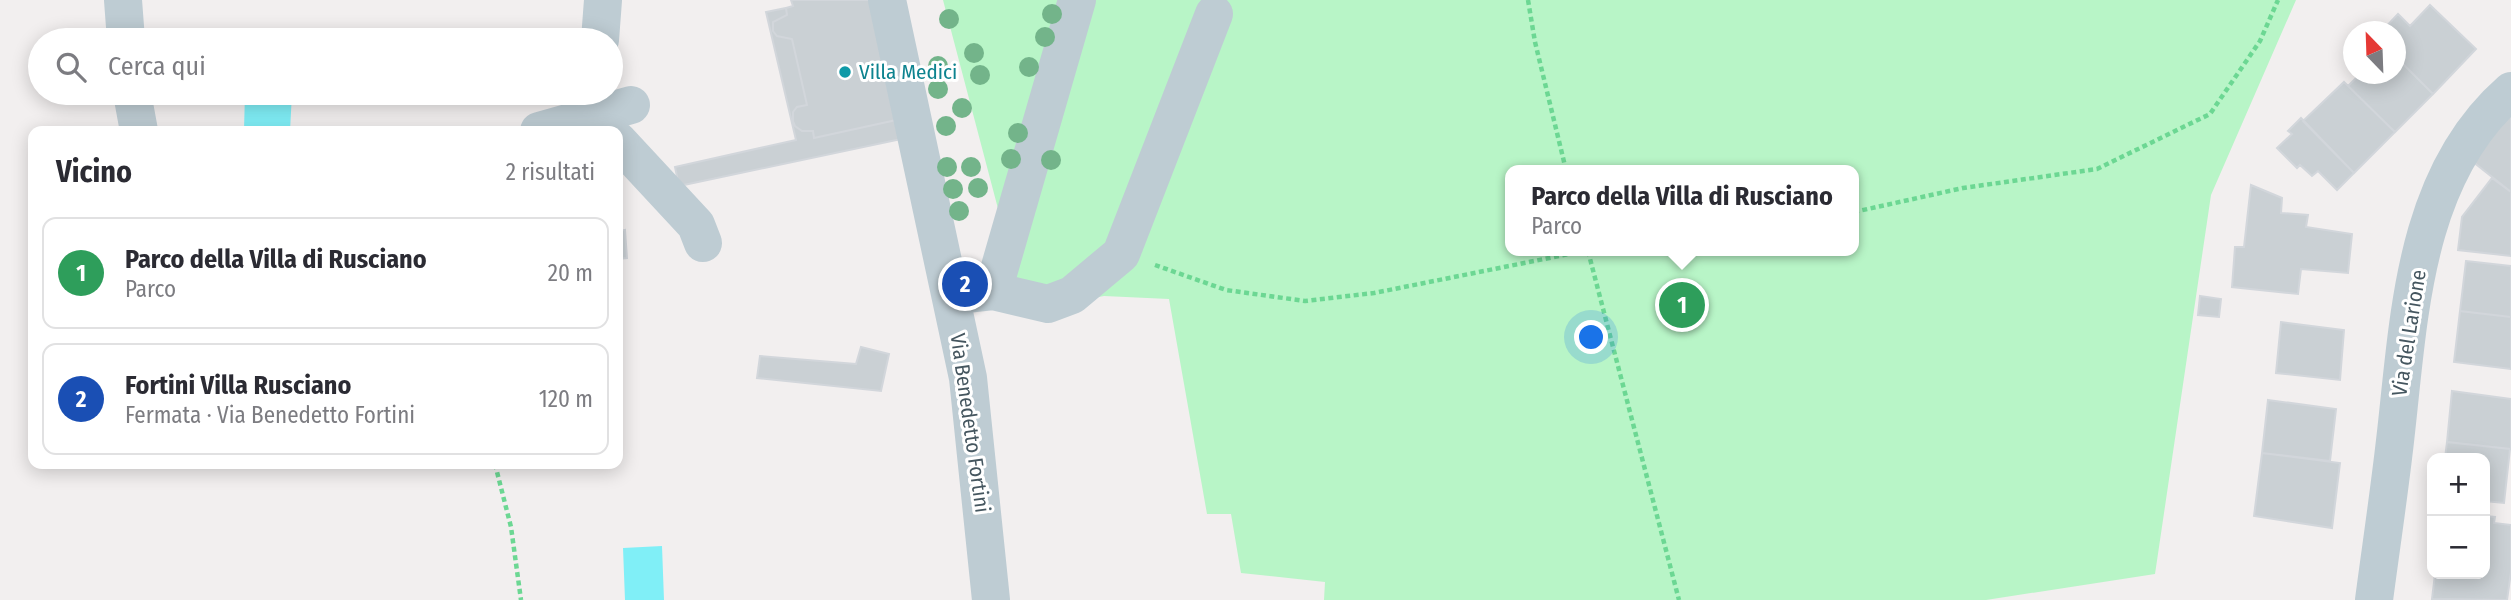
<!DOCTYPE html>
<html lang="it">
<head>
<meta charset="utf-8">
<style>
	body { margin:0; font-family:"Fira Sans Condensed",sans-serif; background:#f2f2f3; color:#2b2b33 }
	.controls { position:absolute; right:21px; bottom:21px; display:grid; overflow:hidden; border-radius:14px; box-shadow:0 4px 18px #0003 }
	.controls button { width:63px; height:63px; display:grid; place-items:center; padding:0; border:0; border-bottom:2px solid #e1e1e2; background:#fff; color:#2b2b33; font:35px sans-serif }
	.compass { position:absolute; left:2343px; top:21px; width:63px; height:63px; border-radius:50%; background:#fff; box-shadow:0 4px 18px #0003; rotate:337deg }
	.you { position:absolute; left:1592px; top:338px; width:24px; height:24px; margin:-18px; border:5px solid #fff; border-radius:50%; background:#1a73e8; box-shadow:0 0 0 10px #1a73e833 }
	.badge { display:grid; place-items:center; width:46px; height:46px; border-radius:50%; background:#0390f8; color:#fff; font-size:23px; font-weight:700 }
	.pin { position:absolute; translate:-50% -50%; border:4px solid #fff; box-shadow:0 2px 7px #0006 }
	.popup { position:absolute; left:1505px; top:165px; width:354px; height:91px; box-sizing:border-box; display:grid; place-content:center; border-radius:14px; background:#fff; filter:drop-shadow(0 2px 5px #0005); font-size:23px; white-space:nowrap; color:#7c7c81 }
	.popup b { font-size:26px; color:#2b2b33 }
	.popup::after { content:''; position:absolute; left:50%; top:100%; margin-left:-14px; border:14px solid transparent; border-top-color:#fff }
	.list { margin:0; padding:0; list-style:none }
	h2 { display:flex; justify-content:space-between; align-items:center; height:91px; margin:0; padding:0 28px; font-size:30px }
	h2 small { font-size:23px; font-weight:400; color:#7c7c81 }
	.list li { display:grid; grid-template-columns:46px 1fr auto; gap:21px; align-items:center; box-sizing:border-box; height:112px; margin:0 14px 14px; padding:0 14px; border:2px solid #e1e1e2; border-radius:14px }
	.list b { display:block; font-size:26px; white-space:nowrap }
	.list p { margin:0; font-size:23px; white-space:nowrap; color:#7c7c81 }
	.list em { font-size:23px; font-style:normal; color:#7c7c81 }
	.icon { flex:none; width:38px; height:38px; fill:none; stroke:currentColor; stroke-width:2; stroke-linecap:round; stroke-linejoin:round }
	.map { position:relative; flex:none; width:2511px; height:600px; overflow:hidden }
	.search { position:absolute; background:#fff; box-shadow:0 4px 18px #0003; left:28px; top:28px; width:595px; height:77px; display:flex; align-items:center; gap:18px; box-sizing:border-box; padding:0 24px; border-radius:38px; color:#7c7c81; font-size:26px }
	.panel { position:absolute; background:#fff; box-shadow:0 4px 18px #0003; left:28px; top:126px; width:595px; height:343px; border-radius:14px }
	.map>svg:first-child { display:block }
	.green { fill:#b8f5c7; fill-rule:evenodd }
	.water { fill:#80eff7 }
	.building { fill:#cad0d4; stroke:#d2d6db; stroke-width:2 }
	.lines { fill:none; stroke-linecap:round; stroke-linejoin:round }
	.path { stroke:#6cd793; stroke-width:4.5; stroke-dasharray:5 3.5; stroke-linecap:butt }
	.minor { stroke:#beccd3; stroke-width:38 }
	.tree { fill:#73b48a }
	.culture-dot { fill:#0f9aa8; stroke:#fff; stroke-width:2.5 }
	.labels { text-anchor:middle; dominant-baseline:central; stroke-width:6; stroke-linejoin:round; paint-order:stroke }
	.culture-label { font-size:21px; fill:#0d838f; stroke:#fff; text-anchor:start }
	.street-label { font-size:21px; fill:#45565f; stroke:#fff }
</style>
</head>
<body>
<div class="map">
<svg width="2511" height="600" viewBox="0 0 2511 600">
	<rect width="100%" height="100%" fill="#f2efef"/>
	<path class="green" d="M 943,0 L 2296,0 L 2211,195 L 2155,574 L 1986,600 L 1324,600 L 1325,582 L 1241,573 L 1231,514 L 1207,514 L 1169,299 L 1104,296 L 1025,311 ZM 1510,170 L 1854,170 L 1854,251 L 1510,251 Z"/>
	<path class="water" d="M 245,93 L 292,93 L 290,131 L 244,130 Z
		M 662,546 L 664,600 L 625,600 L 623,548 Z"/>
	<path class="building" d="M 791,0 L 876,0 L 901,119 L 814,138 L 813,131 L 802,131 L 795,126 L 793,121 L 793,112 L 797,107 L 807,105 L 792,39 L 777,36 L 773,31 L 773,22 L 787,15 L 786,8 L 793,6 Z
		M 2430,5 L 2476,49 L 2433,94 L 2396,57 L 2396,32 L 2381,32 L 2398,14 L 2410,26 Z
		M 786,8 L 787,15 L 773,22 L 773,31 L 777,36 L 792,39 L 807,105 L 797,107 L 793,112 L 793,121 L 795,126 L 802,131 L 813,131 L 814,138 L 901,119 L 906,138 L 679,186 L 675,167 L 796,140 L 766,12 Z
		M 2396,57 L 2433,94 L 2395,132 L 2348,86 L 2360,74 L 2396,74 Z
		M 2344,82 L 2395,132 L 2354,173 L 2303,121 Z
		M 2511,112 L 2511,192 L 2472,161 Z
		M 2301,118 L 2354,173 L 2337,190 L 2318,171 L 2312,176 L 2300,165 L 2297,168 L 2277,148 L 2292,134 L 2288,131 Z
		M 2492,178 L 2511,192 L 2511,256 L 2458,250 L 2462,217 Z
		M 2251,185 L 2282,198 L 2281,213 L 2308,215 L 2306,227 L 2352,234 L 2348,273 L 2301,269 L 2298,294 L 2232,287 L 2235,247 L 2244,247 Z
		M 625,230 L 627,258 L 618,259 L 618,231 Z
		M 2466,261 L 2511,266 L 2511,317 L 2460,311 Z
		M 2200,296 L 2221,299 L 2219,317 L 2198,315 Z
		M 2460,311 L 2511,317 L 2511,369 L 2454,362 Z
		M 2281,322 L 2344,330 L 2340,380 L 2276,373 Z
		M 861,347 L 889,354 L 881,391 L 757,378 L 760,356 L 856,364 Z
		M 2452,391 L 2511,399 L 2511,449 L 2447,442 Z
		M 2268,400 L 2336,409 L 2330,461 L 2262,453 Z
		M 2447,442 L 2510,449 L 2504,503 L 2485,501 L 2485,458 L 2445,458 Z
		M 2262,453 L 2340,463 L 2332,528 L 2254,516 Z
		M 2485,516 L 2495,517 L 2494,523 L 2511,525 L 2511,572 L 2507,600 L 2432,599 L 2435,574 L 2485,574 Z"/>
	<g class="lines">
		<path class="path" d="M 1528,0 L 1535,42 L 1566,170
			M 1854,212 L 1963,188 L 2097,169 L 2210,114 L 2260,41 L 2278,0
			M 1588,251 L 1679,600
			M 1155,265 L 1226,290 L 1305,301 L 1374,293 L 1584,251
			M 495,464 L 511,527 L 521,600"/>
		<path class="minor" d="M 123,0 L 126,40
			M 887,0 L 968,378 L 991,600
			M 600,40 L 603,0
			M 132,93 L 139,131
			M 539,131 L 631,105
			M 618,141 L 696,225 L 703,243
			M 993,291 L 1048,304 L 1072,295 L 1121,254 L 1214,14
			M 966,294 L 993,291 L 1077,0
			M 2374,600 C 2381,547 2389,494 2395,441 C 2409,321 2412,177 2511,91"/>
	</g>
	<g class="tree">
		<circle cx="1052" cy="14" r="10"/>
		<circle cx="949" cy="19" r="10"/>
		<circle cx="1045" cy="37" r="10"/>
		<circle cx="974" cy="53" r="10"/>
		<circle cx="938" cy="66" r="10"/>
		<circle cx="1029" cy="67" r="10"/>
		<circle cx="980" cy="75" r="10"/>
		<circle cx="938" cy="89" r="10"/>
		<circle cx="962" cy="108" r="10"/>
		<circle cx="946" cy="126" r="10"/>
		<circle cx="1018" cy="133" r="10"/>
		<circle cx="1011" cy="159" r="10"/>
		<circle cx="1051" cy="160" r="10"/>
		<circle cx="947" cy="167" r="10"/>
		<circle cx="971" cy="167" r="10"/>
		<circle cx="978" cy="188" r="10"/>
		<circle cx="953" cy="189" r="10"/>
		<circle cx="959" cy="211" r="10"/>
	</g>
	<circle class="culture-dot" cx="845" cy="72" r="7"/>
	<g class="labels">
		<g class="culture-label">
			<text x="859" y="72">Villa Medici</text>
		</g>
		<g class="street-label">
			<text transform="translate(2409 333) rotate(-81)">Via del Larione</text>
			<text transform="translate(970 423) rotate(82)">Via Benedetto Fortini</text>
		</g>
	</g>
</svg>
<div class="controls">
<button>+</button>
<button>−</button>
</div>
<svg class="compass" viewBox="-18 -18 36 36"><path d="M0-13l5 13h-10z" fill="#e53935"/><path d="M0 13l5-13h-10z" fill="#7c7c81"/></svg>
<div class="you"></div>
<div class="pin badge" style="left:1682px;top:305px;background:#2e9e5b">1</div>
<div class="popup"><b>Parco della Villa di Rusciano</b>Parco</div>
<div class="pin badge" style="left:965px;top:284px;background:#1a4fb4">2</div>
<div class="search"><svg class="icon" aria-label="search" viewBox="0 0 24 24"><circle cx="10" cy="10" r="6"/><path d="M15 15l6 6"/></svg>Cerca qui</div>
<section class="panel">
<h2>Vicino<small>2 risultati</small></h2>
<ul class="list">
<li><span class="badge" style="background:#2e9e5b">1</span><div><b>Parco della Villa di Rusciano</b><p>Parco</p></div><em>20 m</em></li>
<li><span class="badge" style="background:#1a4fb4">2</span><div><b>Fortini Villa Rusciano</b><p>Fermata · Via Benedetto Fortini</p></div><em>120 m</em></li>
</ul>
</section>
</div>
</body>
</html>
